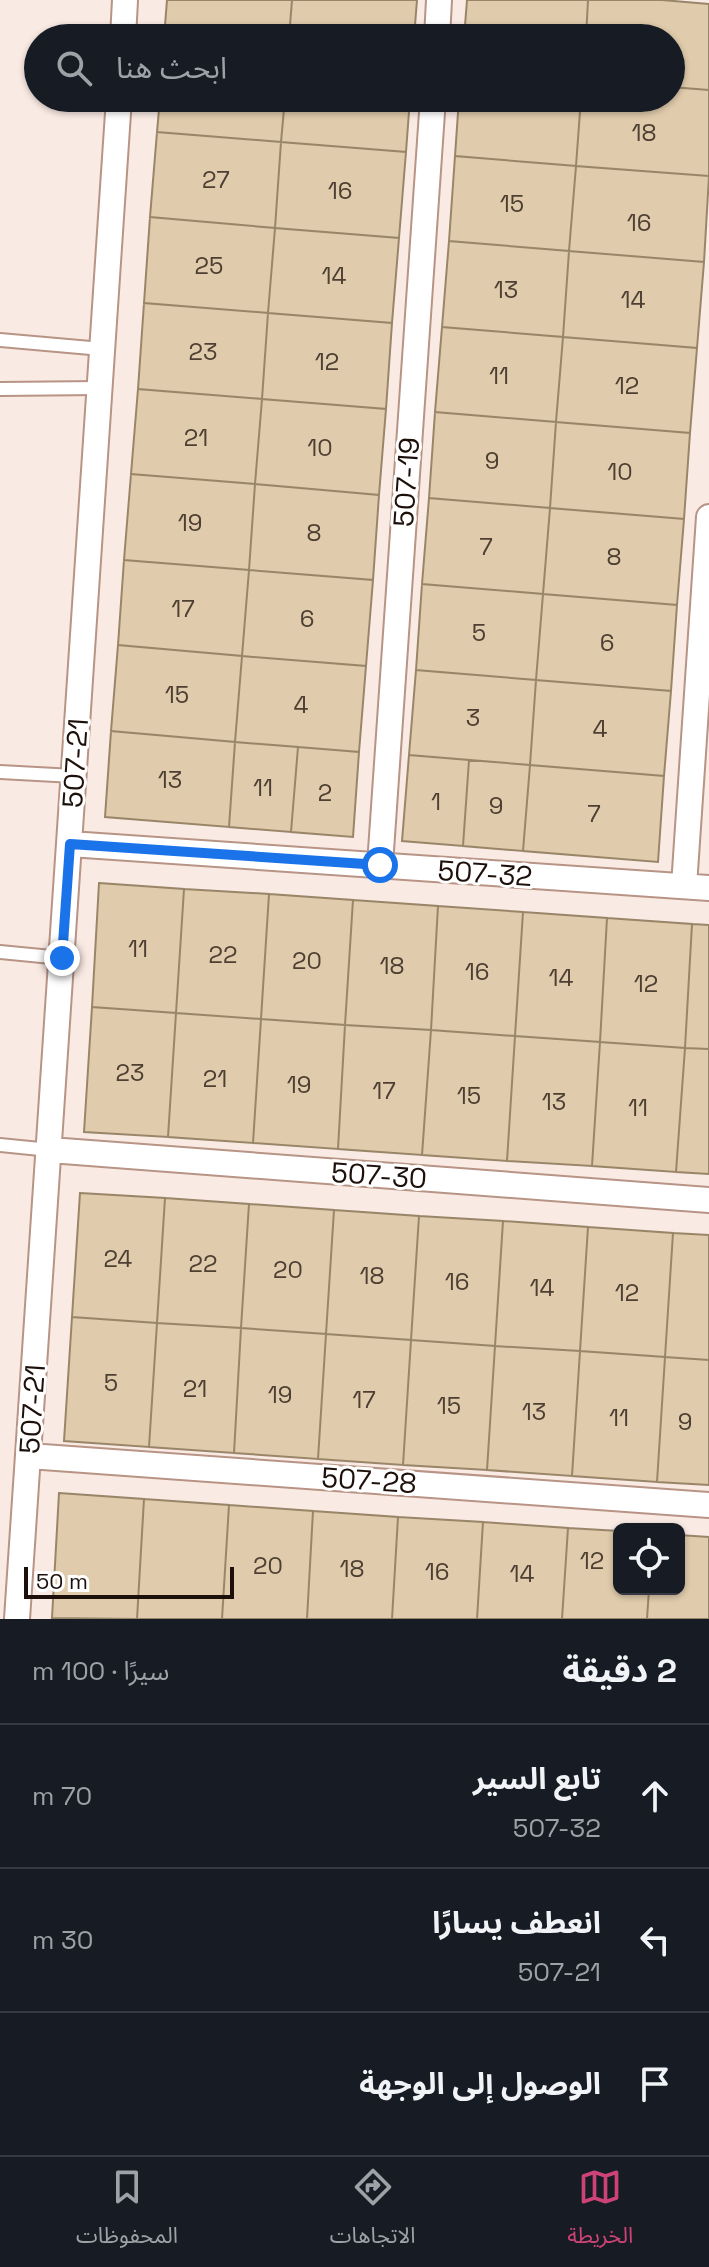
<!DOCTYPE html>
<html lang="ar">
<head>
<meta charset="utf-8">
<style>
	body { margin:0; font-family:"Space Grotesk","Noto Sans Arabic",sans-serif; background:#20242c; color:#f1f3f6; direction:rtl }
	.controls { position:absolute; right:24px; bottom:24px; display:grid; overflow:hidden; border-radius:12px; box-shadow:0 2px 6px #0004 }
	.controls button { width:72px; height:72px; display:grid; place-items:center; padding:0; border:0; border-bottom:2px solid #363941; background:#171b24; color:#f1f3f6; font:40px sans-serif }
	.scale { position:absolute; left:24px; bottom:20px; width:210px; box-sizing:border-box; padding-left:8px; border:4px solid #1d100b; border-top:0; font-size:22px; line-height:28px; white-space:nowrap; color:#1d100b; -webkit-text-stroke:6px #fff; paint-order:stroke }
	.stop { position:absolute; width:24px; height:24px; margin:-18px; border:6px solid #1a73e8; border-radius:50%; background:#fff }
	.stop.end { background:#1a73e8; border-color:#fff; box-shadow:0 2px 8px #0008 }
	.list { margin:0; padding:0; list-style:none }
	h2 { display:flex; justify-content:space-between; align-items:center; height:104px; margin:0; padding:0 32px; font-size:34px }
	h2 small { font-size:26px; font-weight:400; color:#9ea1a6 }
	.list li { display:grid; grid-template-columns:52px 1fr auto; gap:24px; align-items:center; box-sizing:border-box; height:144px; padding:0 32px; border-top:2px solid #363941 }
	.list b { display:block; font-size:30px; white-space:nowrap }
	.list p { margin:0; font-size:26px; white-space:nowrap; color:#9ea1a6 }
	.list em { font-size:26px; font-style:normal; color:#9ea1a6 }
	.icon { flex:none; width:44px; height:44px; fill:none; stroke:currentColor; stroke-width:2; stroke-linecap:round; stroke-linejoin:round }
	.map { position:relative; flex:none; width:709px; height:1619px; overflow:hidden; direction:ltr }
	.search { position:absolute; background:#171b24; box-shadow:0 2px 6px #0004; left:24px; right:24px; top:24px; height:88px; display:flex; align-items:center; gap:20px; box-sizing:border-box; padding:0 28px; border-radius:44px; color:#9ea1a6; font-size:30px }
	.sheet { height:536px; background:#171b24 }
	nav { display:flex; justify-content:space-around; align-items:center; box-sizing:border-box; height:112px; border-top:2px solid #363941; background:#171b24; font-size:22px; color:#9ea1a6 }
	nav a { display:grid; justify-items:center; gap:4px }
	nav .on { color:#ce4377 }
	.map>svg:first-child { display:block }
	.building { fill:#e0cbac; stroke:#998669; stroke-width:2 }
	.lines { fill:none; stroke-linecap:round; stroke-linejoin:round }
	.service-casing { stroke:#b79485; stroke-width:16 }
	.minor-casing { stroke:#b79485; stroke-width:28 }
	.service { stroke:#fff; stroke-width:12 }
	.minor { stroke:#fff; stroke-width:24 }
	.route { stroke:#1a73e8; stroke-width:10 }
	.labels { text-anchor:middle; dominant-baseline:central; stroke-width:6; stroke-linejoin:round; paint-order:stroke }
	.number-label { font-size:24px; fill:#4e3f33 }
	.street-label { font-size:28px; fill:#1d100b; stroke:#fff }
</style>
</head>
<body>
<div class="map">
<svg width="709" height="1619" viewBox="0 0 709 1619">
	<rect width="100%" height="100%" fill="#faeae4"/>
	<path class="building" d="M 167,0 L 292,0 L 289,38 L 164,38 Z
		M 292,0 L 417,0 L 414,38 L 289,38 Z
		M 467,0 L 588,0 L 586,38 L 464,38 Z
		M 588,0 L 662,0 L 709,4 L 709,90 L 671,87 L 671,38 L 586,38 Z
		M 671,87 L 709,90 L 709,176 L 576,166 L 581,98 L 671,98 Z
		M 160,98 L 285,98 L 281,142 L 157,132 Z
		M 285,98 L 410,98 L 406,152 L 281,142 Z
		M 459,98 L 581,98 L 576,166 L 455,156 Z
		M 157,132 L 281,142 L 275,228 L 150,217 Z
		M 281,142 L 406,152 L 399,238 L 275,228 Z
		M 455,156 L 576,166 L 569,251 L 449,241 Z
		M 576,166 L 709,176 L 704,262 L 569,251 Z
		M 150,217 L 275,228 L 268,313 L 144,303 Z
		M 275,228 L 399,238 L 392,323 L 268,313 Z
		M 449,241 L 569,251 L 563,337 L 442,327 Z
		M 569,251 L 704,262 L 697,348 L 563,337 Z
		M 144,303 L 268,313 L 262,399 L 138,389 Z
		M 268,313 L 392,323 L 386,409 L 262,399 Z
		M 442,327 L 563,337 L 556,422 L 435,412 Z
		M 563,337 L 697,348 L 690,433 L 556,422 Z
		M 138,389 L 262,399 L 255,484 L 131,474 Z
		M 262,399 L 386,409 L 379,495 L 255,484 Z
		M 435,412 L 556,422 L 550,508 L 429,498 Z
		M 556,422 L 690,433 L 684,519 L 550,508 Z
		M 131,474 L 255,484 L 249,570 L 124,560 Z
		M 255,484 L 379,495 L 373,580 L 249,570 Z
		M 429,498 L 550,508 L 543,594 L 422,584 Z
		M 550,508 L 684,519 L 677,605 L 543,594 Z
		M 124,560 L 249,570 L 242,656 L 118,645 Z
		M 249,570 L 373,580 L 366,666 L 242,656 Z
		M 422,584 L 543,594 L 536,680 L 416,670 Z
		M 543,594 L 677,605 L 671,691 L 536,680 Z
		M 118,645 L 242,656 L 235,742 L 111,731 Z
		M 242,656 L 366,666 L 359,752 L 235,742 Z
		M 416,670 L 536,680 L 530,765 L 409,755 Z
		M 536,680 L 671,691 L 664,776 L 530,765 Z
		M 111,731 L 235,742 L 229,827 L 105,817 Z
		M 235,742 L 298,747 L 291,832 L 229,827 Z
		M 298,747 L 359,752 L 353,837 L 291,832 Z
		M 409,755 L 469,760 L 463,846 L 402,841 Z
		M 469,760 L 530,765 L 523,851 L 463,846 Z
		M 530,765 L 664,776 L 658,862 L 523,851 Z
		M 99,883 L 184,889 L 176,1013 L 92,1007 Z
		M 184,889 L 269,894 L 261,1019 L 176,1013 Z
		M 269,894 L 353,900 L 345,1025 L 261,1019 Z
		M 353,900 L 438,906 L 431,1030 L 345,1025 Z
		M 438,906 L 523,912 L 515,1036 L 431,1030 Z
		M 523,912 L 607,918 L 600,1042 L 515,1036 Z
		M 607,918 L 692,924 L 685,1048 L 600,1042 Z
		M 692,924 L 709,925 L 709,1049 L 685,1048 Z
		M 92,1007 L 176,1013 L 168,1137 L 84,1132 Z
		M 176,1013 L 261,1019 L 253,1143 L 168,1137 Z
		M 261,1019 L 345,1025 L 338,1149 L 253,1143 Z
		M 345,1025 L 431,1030 L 422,1155 L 338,1149 Z
		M 431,1030 L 515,1036 L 507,1161 L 422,1155 Z
		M 515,1036 L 600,1042 L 592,1166 L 507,1161 Z
		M 600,1042 L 685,1048 L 676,1172 L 592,1166 Z
		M 685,1048 L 709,1049 L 709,1174 L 676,1172 Z
		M 80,1193 L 165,1198 L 157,1323 L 72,1317 Z
		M 165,1198 L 249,1204 L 241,1328 L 157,1323 Z
		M 249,1204 L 334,1210 L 326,1334 L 241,1328 Z
		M 334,1210 L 419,1216 L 411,1340 L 326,1334 Z
		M 419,1216 L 503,1221 L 495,1346 L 411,1340 Z
		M 503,1221 L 588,1227 L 580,1351 L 495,1346 Z
		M 588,1227 L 673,1233 L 665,1357 L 580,1351 Z
		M 673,1233 L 709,1235 L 709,1360 L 665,1357 Z
		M 72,1317 L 157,1323 L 149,1447 L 64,1441 Z
		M 157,1323 L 241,1328 L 234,1453 L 149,1447 Z
		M 241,1328 L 326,1334 L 318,1459 L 234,1453 Z
		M 326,1334 L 411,1340 L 403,1465 L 318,1459 Z
		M 411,1340 L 495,1346 L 487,1470 L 403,1465 Z
		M 495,1346 L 580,1351 L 572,1476 L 487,1470 Z
		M 580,1351 L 665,1357 L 657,1482 L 572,1476 Z
		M 665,1357 L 709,1360 L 709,1485 L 657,1482 Z
		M 59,1493 L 144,1499 L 137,1619 L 52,1618 Z
		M 144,1499 L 229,1505 L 222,1619 L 137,1619 Z
		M 229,1505 L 313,1511 L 307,1619 L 222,1619 Z
		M 313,1511 L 398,1517 L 392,1619 L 307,1619 Z
		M 398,1517 L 483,1522 L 477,1619 L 392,1619 Z
		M 483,1522 L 568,1528 L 562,1619 L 477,1619 Z
		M 568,1528 L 619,1531 L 619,1589 L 649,1589 L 647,1619 L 562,1619 Z
		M 679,1535 L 709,1537 L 709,1619 L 647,1619 L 649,1589 L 679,1589 Z"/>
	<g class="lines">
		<defs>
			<path id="service" d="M 0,340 L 102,349
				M 0,389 L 99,388
				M 0,772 L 74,776
				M 0,952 L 62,958
				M 0,1145 L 50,1150"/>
			<path id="minor" d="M 123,38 L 125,0
				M 437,38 L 439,0
				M 70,844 L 709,888
				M 380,865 L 433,98
				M 684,886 L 709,517
				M 50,1150 L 709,1200
				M 29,1456 L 709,1505
				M 17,1619 L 119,98"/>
		</defs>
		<use href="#service" class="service-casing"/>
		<use href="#minor" class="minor-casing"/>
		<use href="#service" class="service"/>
		<use href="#minor" class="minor"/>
	</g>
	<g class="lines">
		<path class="route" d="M 62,958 L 70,844 L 380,865"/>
	</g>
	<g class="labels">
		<g class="number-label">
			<text x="644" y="132">18</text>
			<text x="216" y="179">27</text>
			<text x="340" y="190">16</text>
			<text x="512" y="203">15</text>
			<text x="639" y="222">16</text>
			<text x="209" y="265">25</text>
			<text x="334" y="275">14</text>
			<text x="506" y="289">13</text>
			<text x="633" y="299">14</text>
			<text x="203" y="351">23</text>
			<text x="327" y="361">12</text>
			<text x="499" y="375">11</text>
			<text x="627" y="385">12</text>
			<text x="196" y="437">21</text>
			<text x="320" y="447">10</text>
			<text x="492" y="460">9</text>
			<text x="620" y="471">10</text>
			<text x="190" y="522">19</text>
			<text x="314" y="532">8</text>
			<text x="486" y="546">7</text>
			<text x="614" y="556">8</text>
			<text x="183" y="608">17</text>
			<text x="307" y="618">6</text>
			<text x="479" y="632">5</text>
			<text x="607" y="642">6</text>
			<text x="177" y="694">15</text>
			<text x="301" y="704">4</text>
			<text x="473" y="717">3</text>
			<text x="600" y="728">4</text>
			<text x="170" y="779">13</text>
			<text x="263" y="787">11</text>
			<text x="325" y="792">2</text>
			<text x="436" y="801">1</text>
			<text x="496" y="805">9</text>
			<text x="594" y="813">7</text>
			<text x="138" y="948">11</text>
			<text x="223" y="954">22</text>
			<text x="307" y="960">20</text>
			<text x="392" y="965">18</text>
			<text x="477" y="971">16</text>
			<text x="561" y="977">14</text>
			<text x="646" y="983">12</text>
			<text x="130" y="1072">23</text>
			<text x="215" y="1078">21</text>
			<text x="299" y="1084">19</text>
			<text x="384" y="1090">17</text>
			<text x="469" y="1095">15</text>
			<text x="554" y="1101">13</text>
			<text x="638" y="1107">11</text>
			<text x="118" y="1258">24</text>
			<text x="203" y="1263">22</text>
			<text x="288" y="1269">20</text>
			<text x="372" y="1275">18</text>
			<text x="457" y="1281">16</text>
			<text x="542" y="1287">14</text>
			<text x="627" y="1292">12</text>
			<text x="111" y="1382">5</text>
			<text x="195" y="1388">21</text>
			<text x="280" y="1394">19</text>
			<text x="364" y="1399">17</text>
			<text x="449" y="1405">15</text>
			<text x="534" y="1411">13</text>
			<text x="619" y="1417">11</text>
			<text x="685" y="1421">9</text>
			<text x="592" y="1560">12</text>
			<text x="268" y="1565">20</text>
			<text x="352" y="1568">18</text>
			<text x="437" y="1571">16</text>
			<text x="522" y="1573">14</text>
		</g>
		<g class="street-label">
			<text transform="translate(406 482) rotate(-86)">507-19</text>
			<text transform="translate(75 763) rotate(-86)">507-21</text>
			<text transform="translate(485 873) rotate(4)">507-32</text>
			<text transform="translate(379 1175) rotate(4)">507-30</text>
			<text transform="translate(32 1409) rotate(-86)">507-21</text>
			<text transform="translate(369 1480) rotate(4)">507-28</text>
		</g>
	</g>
</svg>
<div class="controls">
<button><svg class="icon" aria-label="locate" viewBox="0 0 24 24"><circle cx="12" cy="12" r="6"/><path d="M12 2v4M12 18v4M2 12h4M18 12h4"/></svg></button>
</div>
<div class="scale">50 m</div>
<div class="stop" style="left:380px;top:865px"></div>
<div class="stop end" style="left:62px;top:958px"></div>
<div class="search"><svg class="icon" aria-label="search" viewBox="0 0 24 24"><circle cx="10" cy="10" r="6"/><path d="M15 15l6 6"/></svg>ابحث هنا</div>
</div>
<section class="sheet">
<h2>2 دقيقة<small>سيرًا · 100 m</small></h2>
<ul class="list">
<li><svg class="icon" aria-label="ahead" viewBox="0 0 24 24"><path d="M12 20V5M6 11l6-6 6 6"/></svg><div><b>تابع السير</b><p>507-32</p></div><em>70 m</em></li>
<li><svg class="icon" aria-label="left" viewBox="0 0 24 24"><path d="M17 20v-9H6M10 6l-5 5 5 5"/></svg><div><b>انعطف يسارًا</b><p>507-21</p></div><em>30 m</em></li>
<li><svg class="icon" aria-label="arrive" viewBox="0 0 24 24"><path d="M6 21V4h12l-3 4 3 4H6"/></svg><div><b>الوصول إلى الوجهة</b></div></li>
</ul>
</section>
<nav>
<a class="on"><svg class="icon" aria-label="map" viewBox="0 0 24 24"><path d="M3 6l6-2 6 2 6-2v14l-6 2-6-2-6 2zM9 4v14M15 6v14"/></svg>الخريطة</a>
<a><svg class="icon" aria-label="directions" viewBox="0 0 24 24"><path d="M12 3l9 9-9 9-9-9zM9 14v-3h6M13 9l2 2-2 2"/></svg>الاتجاهات</a>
<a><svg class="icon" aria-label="saved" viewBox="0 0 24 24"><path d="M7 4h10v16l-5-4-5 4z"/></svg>المحفوظات</a>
</nav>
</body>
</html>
